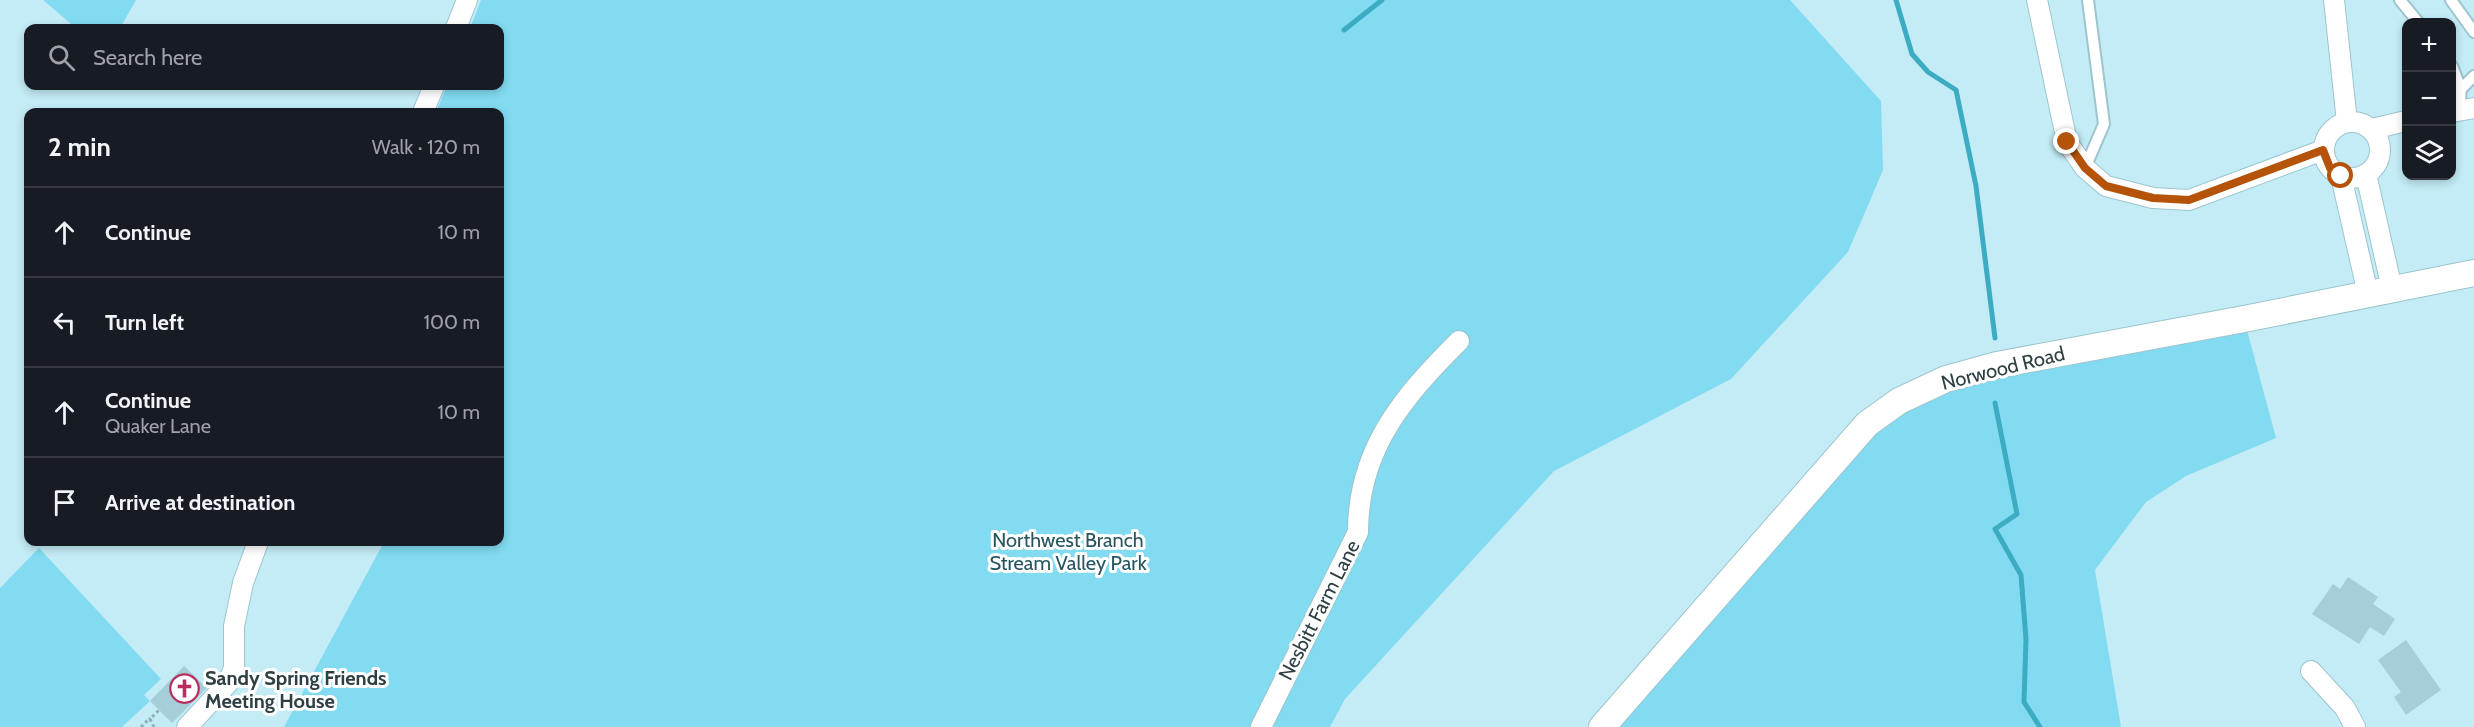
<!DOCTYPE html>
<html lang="en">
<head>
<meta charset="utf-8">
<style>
	body { margin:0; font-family:Cabin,sans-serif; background:#242831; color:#f1f3f6 }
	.controls { position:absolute; right:18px; top:18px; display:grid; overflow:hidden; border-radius:12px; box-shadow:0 3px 9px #0003 }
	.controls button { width:54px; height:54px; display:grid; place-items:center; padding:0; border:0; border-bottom:2px solid #363941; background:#171b24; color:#f1f3f6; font:30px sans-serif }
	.stop { position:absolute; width:18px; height:18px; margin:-14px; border:4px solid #b45309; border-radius:50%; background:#fff }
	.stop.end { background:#b45309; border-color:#fff; box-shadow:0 2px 6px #0008 }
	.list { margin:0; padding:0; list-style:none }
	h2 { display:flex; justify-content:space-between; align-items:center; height:78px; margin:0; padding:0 24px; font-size:26px }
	h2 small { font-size:20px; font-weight:400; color:#9ea1a6 }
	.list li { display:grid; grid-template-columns:39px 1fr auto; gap:18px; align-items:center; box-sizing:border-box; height:90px; padding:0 24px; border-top:2px solid #363941 }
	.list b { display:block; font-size:22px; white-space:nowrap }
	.list p { margin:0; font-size:20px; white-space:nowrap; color:#9ea1a6 }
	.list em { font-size:20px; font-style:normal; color:#9ea1a6 }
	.icon { flex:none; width:33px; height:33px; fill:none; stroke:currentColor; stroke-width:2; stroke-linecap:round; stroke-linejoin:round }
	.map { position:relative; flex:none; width:2474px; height:727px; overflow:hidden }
	.search { position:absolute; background:#171b24; box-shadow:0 3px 9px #0003; left:24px; top:24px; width:480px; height:66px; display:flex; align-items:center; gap:15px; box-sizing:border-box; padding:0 21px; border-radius:12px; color:#9ea1a6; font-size:22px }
	.panel { position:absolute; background:#171b24; box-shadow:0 3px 9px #0003; left:24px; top:108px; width:480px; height:438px; border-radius:12px }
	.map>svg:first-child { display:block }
	.green { fill:#82dbf0 }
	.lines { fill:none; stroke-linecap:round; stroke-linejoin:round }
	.stream { stroke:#3cacc3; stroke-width:5 }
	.building { fill:#a5ced8 }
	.service-casing { stroke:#9cc5cf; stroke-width:14 }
	.minor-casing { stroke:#9cc5cf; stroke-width:22 }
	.tertiary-casing { stroke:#9cc5cf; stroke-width:28 }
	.path { stroke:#8eaeb6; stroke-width:3; stroke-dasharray:3 3; stroke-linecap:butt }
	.service { stroke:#fff; stroke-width:10 }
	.minor { stroke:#fff; stroke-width:20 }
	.tertiary { stroke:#fff; stroke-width:26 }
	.route { stroke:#b45309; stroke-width:8 }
	.labels { text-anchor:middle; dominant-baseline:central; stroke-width:6; stroke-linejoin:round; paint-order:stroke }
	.street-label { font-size:20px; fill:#2f4044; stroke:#fff }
	.park-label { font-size:20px; fill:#275660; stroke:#fff }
	.poi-label { font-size:20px; font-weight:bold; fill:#2f4044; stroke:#fff; text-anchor:start }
</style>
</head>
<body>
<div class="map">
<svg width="2474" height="727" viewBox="0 0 2474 727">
	<rect width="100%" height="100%" fill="#c3ecf6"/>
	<path class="green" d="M 43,0 L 136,0 L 120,28 L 76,28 Z
		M 481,0 L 1790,0 L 1881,101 L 1883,170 L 1848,252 L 1731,379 L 1554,471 L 1345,699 L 1330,727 L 284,727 L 384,542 L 500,542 L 500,112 L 436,112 L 447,86 L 500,86 L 500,28 L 470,28 Z
		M 2244,319 L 2276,438 L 2186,476 L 2146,502 L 2095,570 L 2121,727 L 1599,727 L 1899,401 Z
		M 39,548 L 161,679 L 144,695 L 150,701 L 122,727 L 0,727 L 0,588 Z"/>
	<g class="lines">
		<path class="stream" d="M 1896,0 L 1912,54 L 1928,72 L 1956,90 L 1976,186 L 1995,338
			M 1344,30 L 1382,0
			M 1995,403 L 2017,514 L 1995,529 L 2021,575 L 2026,639 L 2024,702 L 2040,727"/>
	</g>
	<path class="building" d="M 2348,577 L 2378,597 L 2373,604 L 2395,619 L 2384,636 L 2370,627 L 2359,644 L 2312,614 L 2333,584 L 2340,589 Z
		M 2406,640 L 2441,690 L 2406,715 L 2394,697 L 2401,692 L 2378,660 Z
		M 184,666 L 207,688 L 172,723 L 150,701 Z"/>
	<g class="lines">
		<defs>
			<path id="service" d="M 2400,0 L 2418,22
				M 2451,0 L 2474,32
				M 2452,66 L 2461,89 L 2459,110
				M 2461,89 L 2474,76
				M 2085,168 L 2104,124 L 2088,0"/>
			<path id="minor" d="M 2037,0 L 2067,142 L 2085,168 L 2106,186 L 2153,198 L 2189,200 L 2323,150
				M 2334,0 L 2347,122
				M 456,28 L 467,0
				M 423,112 L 434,86
				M 2452,112 L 2474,108
				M2324 150a28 28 0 1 1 56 0a28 28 0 1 1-56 0Z
				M 2372,129 L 2406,121
				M 2366,174 L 2392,289
				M 2341,176 L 2368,294
				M 2311,671 L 2345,708 L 2355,727
				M 187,727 L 228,683 L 234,668 L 234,626 L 243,583 L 258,542
				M 1261,727 L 1358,532 C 1358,449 1403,397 1459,341"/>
			<path id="tertiary" d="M 1602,727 L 1867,424 L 1899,401 L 1946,379 L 1997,365 L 2244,319 L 2474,273"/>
		</defs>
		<use href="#service" class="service-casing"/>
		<use href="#minor" class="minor-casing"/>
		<use href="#tertiary" class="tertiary-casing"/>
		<path class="path" d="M 141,727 L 150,718
			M 154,727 L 150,719 L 159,710"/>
		<use href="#service" class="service"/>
		<use href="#minor" class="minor"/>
		<use href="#tertiary" class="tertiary"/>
	</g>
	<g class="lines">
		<path class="route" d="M 2067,142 L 2085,168 L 2106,186 L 2153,198 L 2189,200 L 2323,150 L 2330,168 L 2341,176"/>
	</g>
	<defs>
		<symbol id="church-ring" viewBox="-11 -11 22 22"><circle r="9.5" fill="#fff" stroke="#ba2d60" stroke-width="1.5"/><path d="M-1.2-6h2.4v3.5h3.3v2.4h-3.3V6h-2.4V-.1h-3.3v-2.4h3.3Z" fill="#ba2d60"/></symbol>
	</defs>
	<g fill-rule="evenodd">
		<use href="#church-ring" x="168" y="672" width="33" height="33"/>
	</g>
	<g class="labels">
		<g class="street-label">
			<text transform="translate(2003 368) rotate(-14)">Norwood Road</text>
			<text transform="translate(1319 610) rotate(-63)">Nesbitt Farm Lane</text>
		</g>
		<g class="park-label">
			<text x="1068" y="540">Northwest Branch<tspan x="1068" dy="23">Stream Valley Park</tspan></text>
		</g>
		<g class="poi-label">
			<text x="205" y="678">Sandy Spring Friends<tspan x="205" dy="23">Meeting House</tspan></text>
		</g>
	</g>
</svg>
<div class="controls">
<button>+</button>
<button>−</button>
<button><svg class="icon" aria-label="layers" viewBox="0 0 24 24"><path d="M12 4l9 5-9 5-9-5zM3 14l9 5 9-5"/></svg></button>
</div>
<div class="stop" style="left:2341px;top:176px"></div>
<div class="stop end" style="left:2067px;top:142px"></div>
<div class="search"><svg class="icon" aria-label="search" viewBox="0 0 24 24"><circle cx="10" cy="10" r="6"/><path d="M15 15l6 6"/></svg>Search here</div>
<section class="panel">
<h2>2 min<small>Walk · 120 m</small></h2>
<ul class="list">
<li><svg class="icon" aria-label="ahead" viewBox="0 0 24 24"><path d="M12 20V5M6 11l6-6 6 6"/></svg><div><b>Continue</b></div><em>10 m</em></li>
<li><svg class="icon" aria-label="left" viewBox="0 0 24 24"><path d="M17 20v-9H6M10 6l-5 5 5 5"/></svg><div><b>Turn left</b></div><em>100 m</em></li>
<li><svg class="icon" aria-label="ahead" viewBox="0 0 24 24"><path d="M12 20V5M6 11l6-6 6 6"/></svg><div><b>Continue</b><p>Quaker Lane</p></div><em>10 m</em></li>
<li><svg class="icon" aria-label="arrive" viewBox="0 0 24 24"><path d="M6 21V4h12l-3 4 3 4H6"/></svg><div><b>Arrive at destination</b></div></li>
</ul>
</section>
</div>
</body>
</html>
